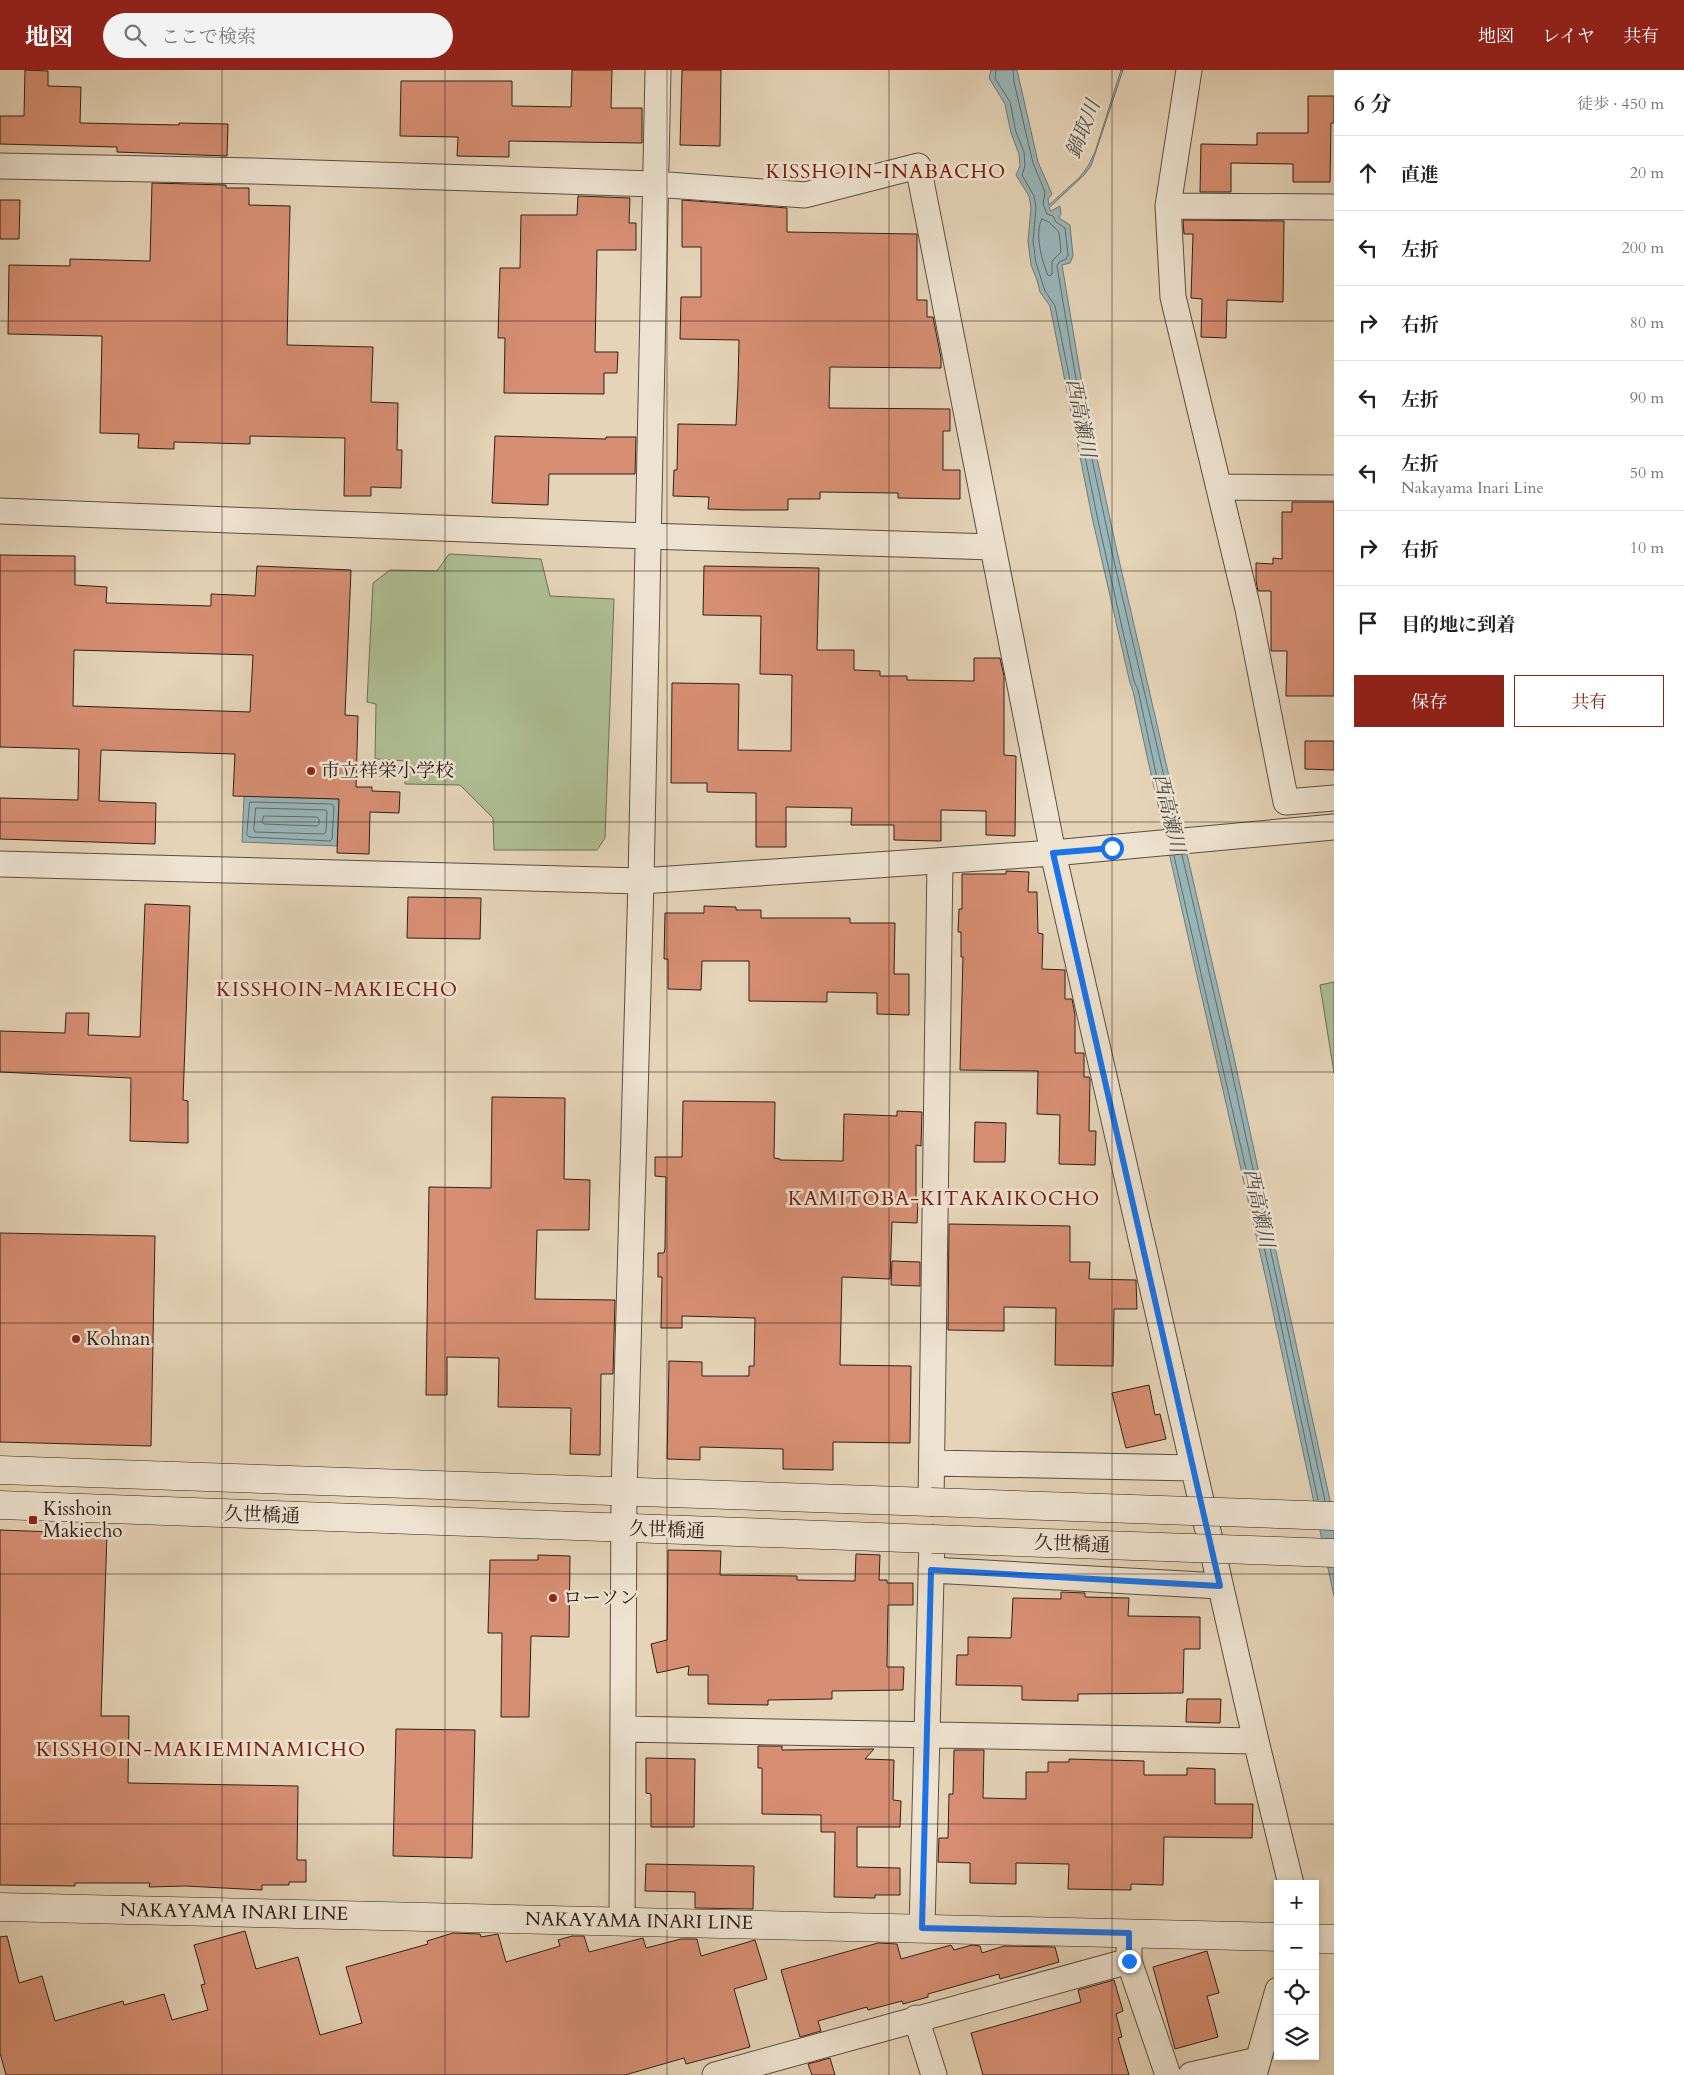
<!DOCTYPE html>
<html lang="ja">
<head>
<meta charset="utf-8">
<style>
	body { margin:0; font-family:Cardo,"Noto Serif JP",serif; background:#f2f2f2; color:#222 }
	.controls { position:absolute; right:15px; bottom:15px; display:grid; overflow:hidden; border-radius:0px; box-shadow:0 2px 8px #0003 }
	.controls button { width:45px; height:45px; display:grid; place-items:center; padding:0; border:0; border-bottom:1px solid #e0e0e0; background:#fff; color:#222; font:25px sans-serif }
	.stop { position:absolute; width:15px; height:15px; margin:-11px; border:4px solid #1a73e8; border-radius:50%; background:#fff }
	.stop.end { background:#1a73e8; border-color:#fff; box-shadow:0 1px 5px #0008 }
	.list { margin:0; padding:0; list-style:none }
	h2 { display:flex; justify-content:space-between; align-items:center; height:65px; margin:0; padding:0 20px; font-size:21px }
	h2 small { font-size:16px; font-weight:400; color:#767676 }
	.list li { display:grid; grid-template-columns:32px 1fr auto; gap:15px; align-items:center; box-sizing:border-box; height:75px; padding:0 20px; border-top:1px solid #e0e0e0 }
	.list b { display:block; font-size:19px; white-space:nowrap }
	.list p { margin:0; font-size:16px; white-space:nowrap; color:#767676 }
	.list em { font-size:16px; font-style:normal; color:#767676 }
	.actions { display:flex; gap:10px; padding:15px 20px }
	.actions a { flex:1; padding:11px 0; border:1px solid #8f2418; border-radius:0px; text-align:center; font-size:18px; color:#8f2418 }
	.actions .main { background:#8f2418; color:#fff }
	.icon { flex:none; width:28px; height:28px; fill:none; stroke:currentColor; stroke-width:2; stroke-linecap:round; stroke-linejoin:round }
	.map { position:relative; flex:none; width:1334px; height:2005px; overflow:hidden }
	header { display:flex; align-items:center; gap:30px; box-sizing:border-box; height:70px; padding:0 25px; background:#8f2418; color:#fff }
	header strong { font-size:24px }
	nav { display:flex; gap:28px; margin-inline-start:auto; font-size:18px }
	.search { width:350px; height:45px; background:#f2f2f2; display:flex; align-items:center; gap:12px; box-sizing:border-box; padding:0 18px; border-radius:28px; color:#767676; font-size:19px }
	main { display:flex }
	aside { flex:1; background:#fff }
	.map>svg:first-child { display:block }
	.green { fill:#aebe93; stroke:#6e6f56 }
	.water { fill:#99b6b8; stroke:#6e7a79 }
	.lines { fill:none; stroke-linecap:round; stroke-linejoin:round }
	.shore { stroke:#646b69; stroke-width:1 }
	.building { fill:#d78f73; stroke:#2e201a; fill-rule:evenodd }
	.street-casing { stroke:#5c4d41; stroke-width:27 }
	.secondary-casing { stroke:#2e201a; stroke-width:29 }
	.street { stroke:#eee3d0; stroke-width:25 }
	.secondary { stroke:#eee3d0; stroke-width:28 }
	.secondary-bridge-casing { stroke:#2e201a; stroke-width:29; stroke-linecap:butt }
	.secondary-bridge { stroke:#eee3d0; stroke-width:28 }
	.route { stroke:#1a73e8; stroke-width:6 }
	.grid { fill:none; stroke:#2e201a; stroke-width:1; stroke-opacity:0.55 }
	.poi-dot { fill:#8f2418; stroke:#eee3d0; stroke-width:2 }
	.labels { text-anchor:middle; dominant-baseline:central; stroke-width:5; stroke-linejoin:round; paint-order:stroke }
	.poi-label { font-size:19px; fill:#2e201a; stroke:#eee3d0; text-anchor:start }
	.street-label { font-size:19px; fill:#2e201a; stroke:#eee3d0 }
	.water-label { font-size:20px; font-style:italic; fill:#4e4d49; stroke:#eee3d0 }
	.neighbourhood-label { font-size:20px; letter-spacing:1px; fill:#7a1f14; stroke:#eee3d0 }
</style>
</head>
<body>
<header>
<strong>地図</strong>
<div class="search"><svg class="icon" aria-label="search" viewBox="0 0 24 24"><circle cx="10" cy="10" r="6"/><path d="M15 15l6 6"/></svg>ここで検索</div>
<nav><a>地図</a><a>レイヤ</a><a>共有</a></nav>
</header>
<main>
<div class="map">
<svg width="1334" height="2005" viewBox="0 0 1334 2005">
	<rect width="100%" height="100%" fill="#e5d4b7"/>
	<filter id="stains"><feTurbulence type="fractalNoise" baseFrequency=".004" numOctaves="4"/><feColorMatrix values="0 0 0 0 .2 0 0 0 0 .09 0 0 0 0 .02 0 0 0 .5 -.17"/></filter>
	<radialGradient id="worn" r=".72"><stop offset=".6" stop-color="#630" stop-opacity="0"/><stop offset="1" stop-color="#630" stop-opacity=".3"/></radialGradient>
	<path class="green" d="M 449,484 L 541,489 L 550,526 L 614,529 L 605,768 L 597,780 L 494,780 L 493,748 L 460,715 L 405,714 L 406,691 L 375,689 L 376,634 L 367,632 L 373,513 L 390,500 L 437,501 Z
		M 1334,912 L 1334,1003 L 1320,915 Z"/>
	<path class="water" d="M 991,0 L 1017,0 L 1038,92 L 1052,124 L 1048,129 L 1049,135 L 1080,107 L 1088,96 L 1095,82 L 1121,0 L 1123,0 L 1091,96 L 1084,105 L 1049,138 L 1051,141 L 1060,136 L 1061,144 L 1059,148 L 1070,155 L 1073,186 L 1070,193 L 1062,195 L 1085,332 L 1116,477 L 1233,983 L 1334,1449 L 1334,1526 L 1266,1209 L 1147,686 L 1133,621 L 1130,613 L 1092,447 L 1050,236 L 1040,222 L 1037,210 L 1031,195 L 1028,171 L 1031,138 L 1029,126 L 1016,105 L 1020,96 L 1019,84 L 1011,63 L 1005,34 L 989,8 Z
		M 244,726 L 339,729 L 337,776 L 242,772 Z"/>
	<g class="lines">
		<path class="shore" d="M 996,0 L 995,8 L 1010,32 L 1016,62 L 1024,82 L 1025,96 L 1022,105 L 1034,126 L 1036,138 L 1033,171 L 1036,193 L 1045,221 L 1055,236 L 1097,446 L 1134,611 L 1138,620 L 1168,759
			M 1013,0 L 1014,12 L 1033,93 L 1045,122 L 1043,134 L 1047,144 L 1053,146 L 1056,152 L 1065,158 L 1068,185 L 1066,189 L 1059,192 L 1057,196 L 1080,333 L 1111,478 L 1176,758
			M 1042,149 L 1049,152 L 1059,162 L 1061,182 L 1052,191 L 1052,204 L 1050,206 L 1048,205 C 1042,192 1034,162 1042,149 Z
			M 250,732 L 332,734 L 334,737 L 332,769 L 330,771 L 249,767 L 247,765 Z
			M 256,738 L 326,740 L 327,742 L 326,762 L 324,764 L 255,762 L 254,759 Z
			M 264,746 L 317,747 L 319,749 L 319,754 L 317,756 L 264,754 L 262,752 Z
			M 1182,785 L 1228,984 L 1325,1431
			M 1174,786 L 1271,1208 L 1318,1430"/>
	</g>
	<path class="building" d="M 25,0 L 48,1 L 48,16 L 81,17 L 80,53 L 179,55 L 179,53 L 228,54 L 227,86 L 117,82 L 117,77 L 0,74 L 0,46 L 24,46 Z
		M 572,0 L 612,0 L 611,38 L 642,38 L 642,73 L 509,71 L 509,87 L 457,86 L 458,67 L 400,66 L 401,11 L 512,11 L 512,36 L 571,37 Z
		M 682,0 L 721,0 L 720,76 L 680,75 Z
		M 1308,26 L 1334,26 L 1334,53 L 1331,53 L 1330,112 L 1293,112 L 1293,94 L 1231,93 L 1231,122 L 1200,122 L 1201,74 L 1257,75 L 1257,63 L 1308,63 Z
		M 152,113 L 226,115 L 226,118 L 249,118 L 249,135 L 290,136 L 287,275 L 373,277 L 371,332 L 398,333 L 397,380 L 402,380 L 401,418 L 371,417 L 371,426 L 344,426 L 345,368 L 250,366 L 250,374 L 174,372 L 174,379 L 138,378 L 139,364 L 100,363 L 102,266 L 8,264 L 9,195 L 70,196 L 70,189 L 150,191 Z
		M 578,126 L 630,128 L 629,153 L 636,153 L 636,180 L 597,180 L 595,282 L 618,282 L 617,303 L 604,303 L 604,324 L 504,323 L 505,268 L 498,268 L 500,198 L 520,198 L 521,145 L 577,145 Z
		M 0,130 L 20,130 L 19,169 L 0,169 Z
		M 682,130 L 787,138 L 787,162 L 917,164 L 917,230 L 927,230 L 927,247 L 933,247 L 941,288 L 941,298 L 830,297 L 829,338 L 950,339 L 950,361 L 943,361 L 943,400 L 960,400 L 960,429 L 898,428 L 898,423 L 820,422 L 820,429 L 788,429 L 788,440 L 741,440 L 708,439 L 709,427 L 673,426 L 674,400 L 677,400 L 678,354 L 736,355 L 738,314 L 739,270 L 680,269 L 681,227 L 701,227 L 701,177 L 682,177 Z
		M 1183,150 L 1284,151 L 1283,232 L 1227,230 L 1226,268 L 1201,267 L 1202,229 L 1191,228 L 1193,164 L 1184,164 Z
		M 495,366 L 606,369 L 606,367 L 636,367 L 635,404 L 549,404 L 548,435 L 492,433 Z
		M 1292,432 L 1334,432 L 1334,626 L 1286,626 L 1287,581 L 1271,581 L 1271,521 L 1258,521 L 1256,510 L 1256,493 L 1273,494 L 1273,488 L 1282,489 L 1282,442 L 1292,442 Z
		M 0,485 L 75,486 L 75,515 L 107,517 L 106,533 L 211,536 L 211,524 L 255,526 L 257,496 L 351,500 L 345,645 L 358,646 L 356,717 L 372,717 L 372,721 L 400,722 L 399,743 L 370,742 L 369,784 L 337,783 L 339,729 L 233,726 L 235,684 L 101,680 L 99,731 L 156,733 L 155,774 L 0,769 L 0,728 L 78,730 L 79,679 L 0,677 ZM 74,580 L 253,585 L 250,642 L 73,636 Z
		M 704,496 L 819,498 L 817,580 L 854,580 L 854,600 L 880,601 L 880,606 L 907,606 L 907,610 L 974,611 L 974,588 L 1000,588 L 1004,606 L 1004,685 L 1016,686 L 1015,766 L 986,765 L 986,741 L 941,740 L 941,771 L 894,770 L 894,755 L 851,755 L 852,738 L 786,737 L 786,777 L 756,777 L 756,723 L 707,722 L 707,713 L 671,713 L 672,613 L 739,614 L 738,680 L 791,681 L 792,605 L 760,604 L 761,546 L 703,545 Z
		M 1305,671 L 1334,671 L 1334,700 L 1305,699 Z
		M 1006,801 L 1029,802 L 1028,822 L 1037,822 L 1038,863 L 1043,864 L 1042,899 L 1065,900 L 1065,929 L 1072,929 L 1075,945 L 1075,983 L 1084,983 L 1084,1007 L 1089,1007 L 1090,1009 L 1089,1061 L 1096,1061 L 1095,1095 L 1059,1094 L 1060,1045 L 1037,1044 L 1038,1001 L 960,1000 L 963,887 L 961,887 L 961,862 L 958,862 L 959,839 L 962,839 L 962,804 L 1006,804 Z
		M 408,827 L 481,828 L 480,869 L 407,868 Z
		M 145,834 L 190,836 L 183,1030 L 188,1031 L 188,1073 L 130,1071 L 131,1008 L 0,1002 L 0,961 L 65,963 L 66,943 L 89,943 L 88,965 L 140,967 Z
		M 704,836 L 736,837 L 736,840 L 761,840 L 761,848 L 850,848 L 850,853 L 895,853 L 894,904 L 909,904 L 909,945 L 877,944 L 877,923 L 827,922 L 827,932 L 749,931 L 749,891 L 702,891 L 701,920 L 668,919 L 668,889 L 664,889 L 665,843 L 704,843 Z
		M 492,1027 L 565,1028 L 564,1109 L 590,1110 L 589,1160 L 537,1160 L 535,1229 L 615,1230 L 613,1304 L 601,1304 L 600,1385 L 570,1384 L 571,1338 L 498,1337 L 499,1288 L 447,1287 L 447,1325 L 426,1325 L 429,1117 L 491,1118 Z
		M 683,1031 L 775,1032 L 774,1088 L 780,1089 L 780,1090 L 843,1091 L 844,1044 L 897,1046 L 897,1041 L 922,1042 L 921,1076 L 916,1075 L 916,1132 L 918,1132 L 917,1153 L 892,1152 L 890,1209 L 842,1207 L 840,1295 L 911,1296 L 910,1373 L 833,1372 L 833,1400 L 783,1399 L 783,1379 L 700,1377 L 700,1390 L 667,1389 L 669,1291 L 702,1292 L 702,1306 L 749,1306 L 749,1296 L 754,1296 L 755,1248 L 682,1246 L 682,1258 L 661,1258 L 662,1207 L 658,1207 L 658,1183 L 664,1183 L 665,1178 L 666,1107 L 655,1106 L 655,1087 L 682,1087 Z
		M 975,1052 L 1006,1053 L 1005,1092 L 974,1092 Z
		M 949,1154 L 1070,1156 L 1070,1192 L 1090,1192 L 1089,1209 L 1136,1210 L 1137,1239 L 1114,1239 L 1113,1296 L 1055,1295 L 1056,1238 L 1004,1237 L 1004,1261 L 948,1260 Z
		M 0,1163 L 155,1166 L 151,1376 L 0,1372 Z
		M 892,1191 L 920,1192 L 920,1216 L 891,1215 Z
		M 1149,1315 L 1155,1345 L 1160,1344 L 1166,1369 L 1126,1378 L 1112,1323 Z
		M 0,1460 L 107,1464 L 101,1646 L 129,1646 L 128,1713 L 298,1716 L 297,1790 L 306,1790 L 306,1812 L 289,1812 L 289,1815 L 262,1815 L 262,1820 L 185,1816 L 149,1817 L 150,1813 L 75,1813 L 75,1816 L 0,1815 Z
		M 668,1480 L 721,1481 L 720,1505 L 797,1506 L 797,1510 L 855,1511 L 856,1484 L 880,1485 L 879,1510 L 887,1510 L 887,1513 L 913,1513 L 913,1535 L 888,1535 L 887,1597 L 904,1597 L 903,1620 L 832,1621 L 832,1629 L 768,1630 L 768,1635 L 708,1634 L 708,1605 L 688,1605 L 689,1596 L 657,1603 L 651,1574 L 667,1570 Z
		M 538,1485 L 570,1486 L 569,1567 L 531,1566 L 529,1647 L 501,1647 L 502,1563 L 488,1563 L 490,1490 L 538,1490 Z
		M 1061,1522 L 1085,1523 L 1085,1527 L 1129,1528 L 1128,1546 L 1200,1547 L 1200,1579 L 1184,1579 L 1183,1623 L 1078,1624 L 1078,1631 L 1022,1630 L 1022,1616 L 956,1615 L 957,1585 L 968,1585 L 968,1567 L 1011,1568 L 1013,1528 L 1061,1529 Z
		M 1187,1629 L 1221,1629 L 1220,1653 L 1186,1652 Z
		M 396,1659 L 475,1660 L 472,1788 L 393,1786 Z
		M 758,1676 L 782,1676 L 782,1680 L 874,1679 L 865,1689 L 894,1690 L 893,1730 L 901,1731 L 900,1757 L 857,1757 L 857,1797 L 900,1798 L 900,1825 L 875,1825 L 875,1828 L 834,1827 L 835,1762 L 821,1762 L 821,1745 L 762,1744 L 762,1698 L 758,1698 Z
		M 954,1680 L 984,1680 L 983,1728 L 1026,1729 L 1026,1702 L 1048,1702 L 1048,1692 L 1069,1692 L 1069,1689 L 1144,1691 L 1144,1705 L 1187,1705 L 1187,1698 L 1215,1699 L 1215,1734 L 1253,1734 L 1252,1768 L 1164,1767 L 1163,1815 L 1131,1814 L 1131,1820 L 1068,1819 L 1069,1794 L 1016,1793 L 1016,1814 L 970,1813 L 970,1793 L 938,1792 L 939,1768 L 948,1768 L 949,1724 L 953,1724 Z
		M 646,1688 L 695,1689 L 694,1757 L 651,1757 L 651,1724 L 646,1723 Z
		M 646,1794 L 754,1796 L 753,1839 L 695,1838 L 695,1822 L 645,1821 Z
		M 245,1861 L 256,1899 L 298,1887 L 320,1965 L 362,1953 L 346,1897 L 428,1874 L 427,1871 L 453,1863 L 480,1864 L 481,1867 L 498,1864 L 506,1892 L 560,1876 L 558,1870 L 572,1866 L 584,1866 L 589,1882 L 643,1868 L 646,1878 L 681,1869 L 697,1869 L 701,1886 L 755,1870 L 767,1909 L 734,1919 L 750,1977 L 686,1994 L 684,1988 L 625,2005 L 6,2005 L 0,1983 L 0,1867 L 7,1866 L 19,1913 L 42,1906 L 55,1951 L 123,1931 L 124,1935 L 164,1924 L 172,1950 L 208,1940 L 201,1915 L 205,1914 L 194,1875 Z
		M 878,1873 L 897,1874 L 901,1889 L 951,1875 L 954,1880 L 972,1875 L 980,1876 L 982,1883 L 1004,1876 L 1055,1877 L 1059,1892 L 1000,1909 L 999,1904 L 928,1924 L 928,1927 L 903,1934 L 902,1931 L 868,1940 L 867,1937 L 818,1951 L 821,1961 L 800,1967 L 781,1900 Z
		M 1207,1881 L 1219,1923 L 1207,1926 L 1218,1967 L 1175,1979 L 1153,1897 Z
		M 1114,1910 L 1123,1941 L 1116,1944 L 1122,1967 L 1118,1968 L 1129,2005 L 983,2005 L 971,1963 L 1081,1932 L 1078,1920 Z
		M 830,1988 L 835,2005 L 812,2005 L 808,1994 Z"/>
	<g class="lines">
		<defs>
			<path id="street" d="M 1189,0 L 1168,136 L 1173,227 L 1248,539 L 1286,732 L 1334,728
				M 0,96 L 253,101 L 654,114 L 805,125 L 918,96 L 1053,783 L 1256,1671 L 1291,1814
				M 1168,136 L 1334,137
				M 1219,417 L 1334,418
				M 0,441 L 647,466 L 993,477
				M 0,794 L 641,811 L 1053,783 L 1334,757
				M 932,1393 L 1193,1398
				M 931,1432 L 940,791
				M 931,1500 L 1220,1516
				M 623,1659 L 1256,1671
				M 622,1851 L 624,1422 L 641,811 L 658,0
				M 922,1858 L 932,1469
				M 1129,1891 L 1168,2005
				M 916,1948 L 934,2005
				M 715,2005 L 1129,1891 L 1129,1863
				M 1191,2005 L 1258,1990
				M 1254,2005 L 1278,1920"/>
			<path id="secondary" d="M 0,1400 L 931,1432
				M 0,1435 L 932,1469
				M 0,1837 L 1278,1867
				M 1315,1869 L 1334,1869"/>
		</defs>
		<use href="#street" class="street-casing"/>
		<use href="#secondary" class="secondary-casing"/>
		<use href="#street" class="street"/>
		<use href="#secondary" class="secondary"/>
		<defs>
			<path id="secondary-bridge" d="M 931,1432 L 1334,1446
				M 932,1469 L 1334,1483"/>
		</defs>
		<use href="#secondary-bridge" class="secondary-bridge-casing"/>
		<use href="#secondary-bridge" class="secondary-bridge"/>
	</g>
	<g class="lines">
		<path class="route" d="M 1112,778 L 1053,783 L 1220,1516 L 931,1500 L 922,1858 L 1129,1863 L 1129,1891"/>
	</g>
	<path class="grid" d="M 222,0 L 222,2005M 445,0 L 445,2005M 667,0 L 667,2005M 889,0 L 889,2005M 1112,0 L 1112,2005M 0,251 L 1334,251M 0,501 L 1334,501M 0,752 L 1334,752M 0,1002 L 1334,1002M 0,1253 L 1334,1253M 0,1504 L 1334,1504M 0,1754 L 1334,1754"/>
	<g class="poi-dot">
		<circle cx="311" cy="701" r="5"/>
		<circle cx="76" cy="1269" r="5"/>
		<rect x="28" y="1445" width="10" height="10" rx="2.5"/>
		<circle cx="553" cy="1528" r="5"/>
	</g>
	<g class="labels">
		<g class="poi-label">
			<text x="321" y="701">市立祥栄小学校</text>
			<text x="86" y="1269">Kohnan</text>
			<text x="43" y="1439">Kisshoin<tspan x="43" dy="22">Makiecho</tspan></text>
			<text x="563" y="1528">ローソン</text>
		</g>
		<g class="street-label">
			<text transform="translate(262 1445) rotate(2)">久世橋通</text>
			<text transform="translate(667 1460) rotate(2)">久世橋通</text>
			<text transform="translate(1072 1474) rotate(2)">久世橋通</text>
			<text transform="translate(234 1842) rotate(1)">NAKAYAMA INARI LINE</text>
			<text transform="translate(639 1851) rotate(1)">NAKAYAMA INARI LINE</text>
		</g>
		<g class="water-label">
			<text transform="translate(1083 59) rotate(-69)">鍋取川</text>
			<text transform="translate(1081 348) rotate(79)">西高瀬川</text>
			<text transform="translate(1169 743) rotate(77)">西高瀬川</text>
			<text transform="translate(1259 1138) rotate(78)">西高瀬川</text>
		</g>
		<g class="neighbourhood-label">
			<text x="886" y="101">KISSHOIN-INABACHO</text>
			<text x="337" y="919">KISSHOIN-MAKIECHO</text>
			<text x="944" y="1128">KAMITOBA-KITAKAIKOCHO</text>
			<text x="201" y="1679">KISSHOIN-MAKIEMINAMICHO</text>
		</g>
	</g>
	<rect width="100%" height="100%" filter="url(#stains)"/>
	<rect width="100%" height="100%" fill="url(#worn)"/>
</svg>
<div class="controls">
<button>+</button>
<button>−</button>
<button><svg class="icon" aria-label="locate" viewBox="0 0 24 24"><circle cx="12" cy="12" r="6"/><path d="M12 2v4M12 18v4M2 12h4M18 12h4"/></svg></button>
<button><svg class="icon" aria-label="layers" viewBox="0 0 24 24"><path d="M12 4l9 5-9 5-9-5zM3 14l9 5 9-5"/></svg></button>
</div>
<div class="stop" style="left:1112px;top:778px"></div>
<div class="stop end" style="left:1129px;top:1891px"></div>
</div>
<aside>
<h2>6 分<small>徒歩 · 450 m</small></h2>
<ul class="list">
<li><svg class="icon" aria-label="ahead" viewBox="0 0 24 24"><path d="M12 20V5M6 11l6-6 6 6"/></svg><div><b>直進</b></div><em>20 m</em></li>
<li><svg class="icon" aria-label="left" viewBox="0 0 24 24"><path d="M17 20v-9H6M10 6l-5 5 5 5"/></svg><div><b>左折</b></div><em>200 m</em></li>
<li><svg class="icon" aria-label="right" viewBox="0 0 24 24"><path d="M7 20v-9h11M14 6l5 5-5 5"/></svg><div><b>右折</b></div><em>80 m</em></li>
<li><svg class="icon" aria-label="left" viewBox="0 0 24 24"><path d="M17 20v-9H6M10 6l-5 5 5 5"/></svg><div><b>左折</b></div><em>90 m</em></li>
<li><svg class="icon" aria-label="left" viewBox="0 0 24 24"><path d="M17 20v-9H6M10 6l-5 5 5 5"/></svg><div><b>左折</b><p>Nakayama Inari Line</p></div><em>50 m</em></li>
<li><svg class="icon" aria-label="right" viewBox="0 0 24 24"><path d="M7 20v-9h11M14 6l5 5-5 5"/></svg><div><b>右折</b></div><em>10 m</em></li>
<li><svg class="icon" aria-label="arrive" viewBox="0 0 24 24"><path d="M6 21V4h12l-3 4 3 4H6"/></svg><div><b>目的地に到着</b></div></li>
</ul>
<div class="actions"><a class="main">保存</a><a>共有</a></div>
</aside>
</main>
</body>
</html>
